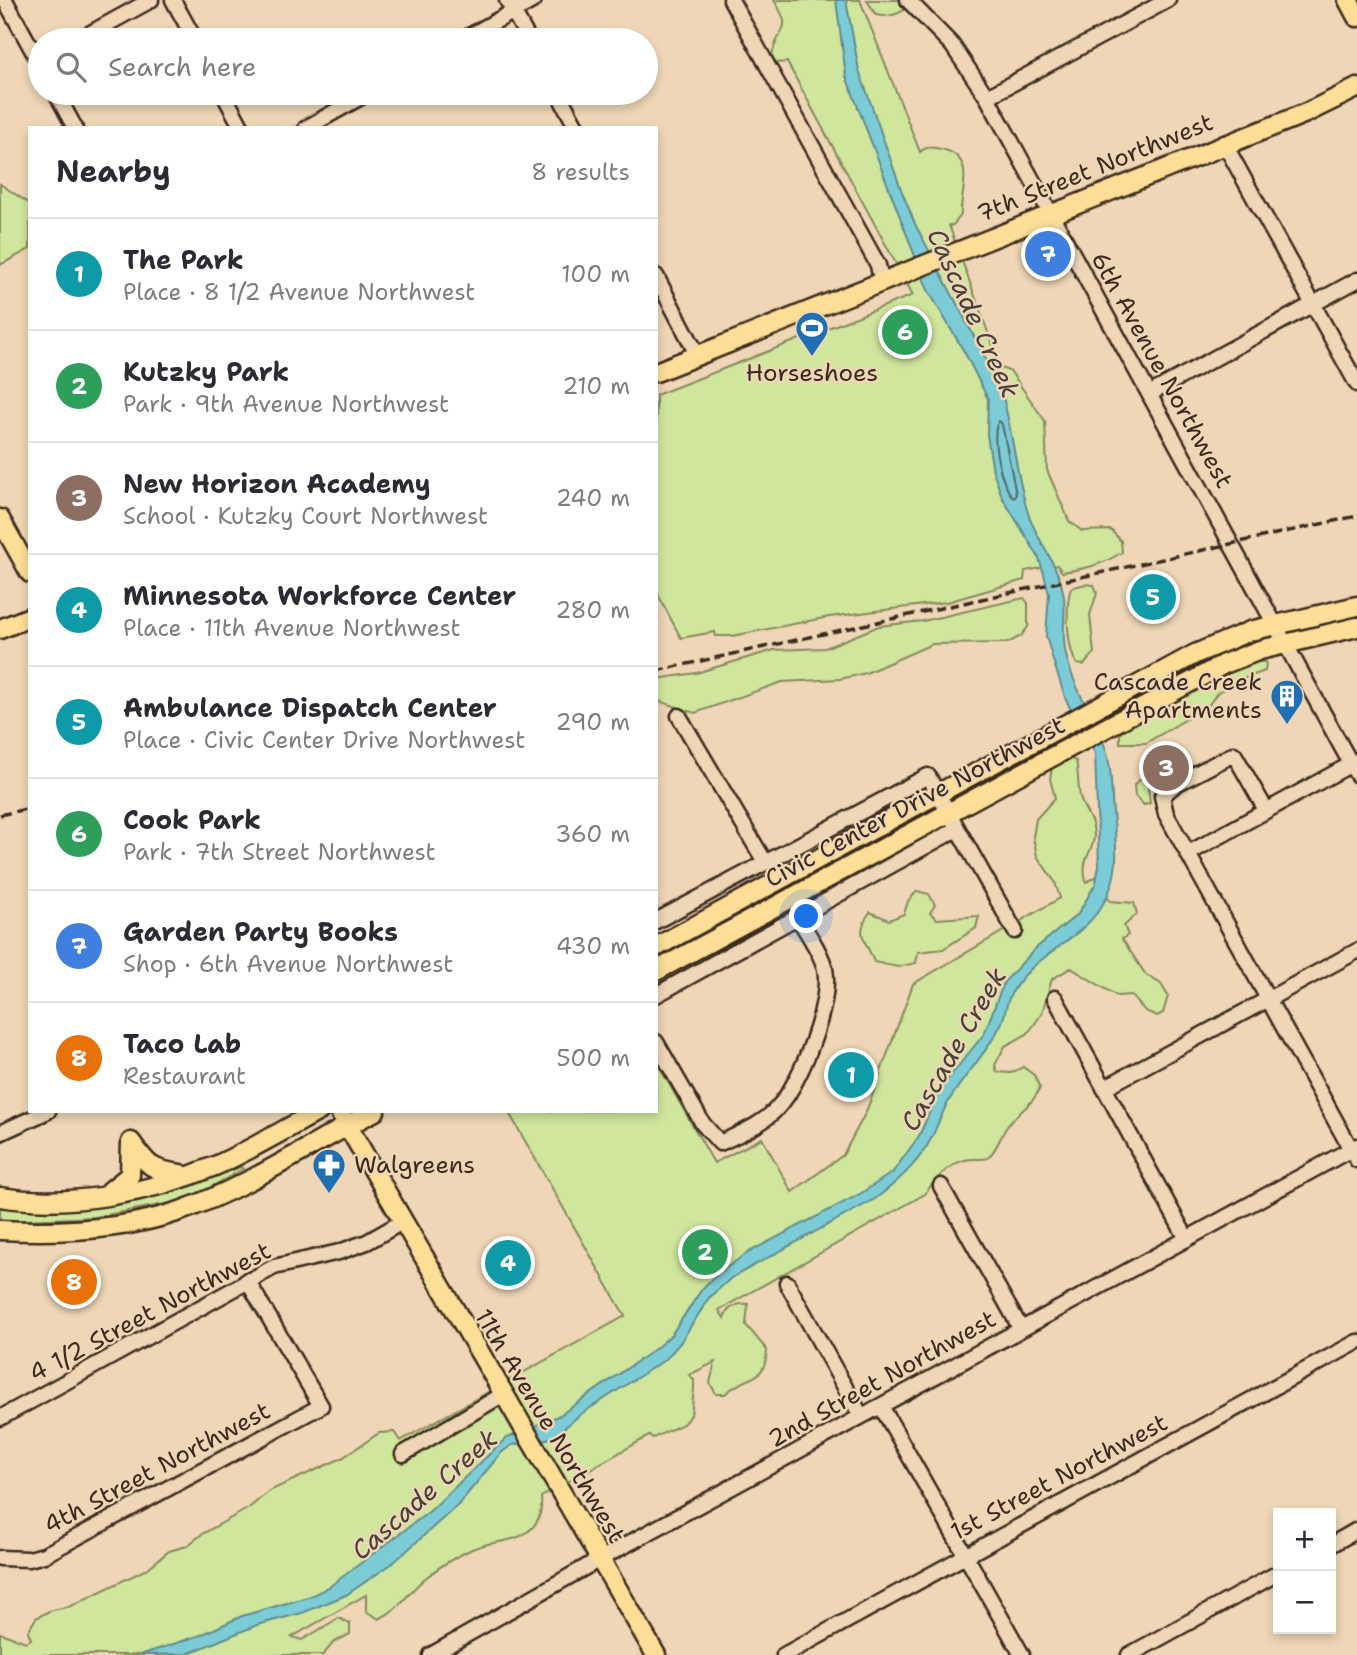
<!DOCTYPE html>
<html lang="en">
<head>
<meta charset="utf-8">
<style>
	body { margin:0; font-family:"Shantell Sans",sans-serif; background:#f7f7f7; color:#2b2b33 }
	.controls { position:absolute; right:21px; bottom:21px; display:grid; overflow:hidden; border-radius:0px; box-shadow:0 4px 10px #0003 }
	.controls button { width:63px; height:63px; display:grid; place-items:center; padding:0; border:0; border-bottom:2px solid #e1e1e2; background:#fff; color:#2b2b33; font:35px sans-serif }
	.you { position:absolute; left:807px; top:917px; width:24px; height:24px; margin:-18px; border:5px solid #fff; border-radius:50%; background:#1a73e8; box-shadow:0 0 0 10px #1a73e833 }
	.badge { display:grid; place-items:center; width:46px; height:46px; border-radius:50%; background:#111827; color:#fff; font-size:23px; font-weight:700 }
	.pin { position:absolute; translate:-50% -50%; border:4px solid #fff; box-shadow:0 2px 7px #0006 }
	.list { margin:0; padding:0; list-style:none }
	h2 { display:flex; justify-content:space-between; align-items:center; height:91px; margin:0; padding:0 28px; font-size:30px }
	h2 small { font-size:23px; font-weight:400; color:#7c7c81 }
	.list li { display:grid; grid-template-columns:46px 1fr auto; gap:21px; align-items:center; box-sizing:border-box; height:112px; padding:0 28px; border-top:2px solid #e1e1e2 }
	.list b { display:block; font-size:26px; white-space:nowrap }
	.list p { margin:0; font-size:23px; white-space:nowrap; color:#7c7c81 }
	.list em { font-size:23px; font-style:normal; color:#7c7c81 }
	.icon { flex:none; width:38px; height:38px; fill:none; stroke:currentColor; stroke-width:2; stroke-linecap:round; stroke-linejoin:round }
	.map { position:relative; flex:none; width:1357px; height:1655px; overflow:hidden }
	.search { position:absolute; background:#fff; box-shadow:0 4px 10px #0003; left:28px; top:28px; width:630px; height:77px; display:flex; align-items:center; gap:18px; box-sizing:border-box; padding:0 24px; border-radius:38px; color:#7c7c81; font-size:26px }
	.panel { position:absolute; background:#fff; box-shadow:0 4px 10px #0003; left:28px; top:126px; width:630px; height:987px; border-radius:0px }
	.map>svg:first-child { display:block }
	.green { fill:#cfe69c; stroke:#85885d; stroke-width:2 }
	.water { fill:#7cccd7; stroke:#628b8d; stroke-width:2 }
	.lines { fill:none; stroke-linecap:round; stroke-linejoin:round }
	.shore { stroke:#556b68; stroke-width:2 }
	.minor-casing { stroke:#3b2a1e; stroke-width:19 }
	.major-casing { stroke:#3b2a1e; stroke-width:23 }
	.minor { stroke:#eed6b6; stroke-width:14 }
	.major { stroke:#fcde96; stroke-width:18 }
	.rail { stroke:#3b2a1e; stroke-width:3.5; stroke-dasharray:10 5; stroke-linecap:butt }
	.labels { text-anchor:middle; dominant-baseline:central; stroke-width:5; stroke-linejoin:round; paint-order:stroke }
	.street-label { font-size:24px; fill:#3b2a1e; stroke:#eed6b6 }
	.poi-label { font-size:24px; fill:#3b2a1e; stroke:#eed6b6 }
	.water-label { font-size:26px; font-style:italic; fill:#45423a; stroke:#eed6b6 }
</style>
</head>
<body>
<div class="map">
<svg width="1357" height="1655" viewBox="0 0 1357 1655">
	<rect width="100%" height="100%" fill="#eed6b6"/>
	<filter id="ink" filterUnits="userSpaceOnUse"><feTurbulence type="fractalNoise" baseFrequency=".0143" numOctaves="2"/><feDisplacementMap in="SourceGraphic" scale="14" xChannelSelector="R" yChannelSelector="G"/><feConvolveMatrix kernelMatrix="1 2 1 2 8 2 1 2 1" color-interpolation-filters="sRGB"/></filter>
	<g filter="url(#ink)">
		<path class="green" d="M 774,0 L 860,0 L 920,152 C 926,146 933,147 941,149 C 979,157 959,194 961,215 L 953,225 L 949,225 L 1001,368 L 1011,372 L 1045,421 L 1047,470 L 1069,521 L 1082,531 L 1111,530 L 1121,541 L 1122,552 C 1103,565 1084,569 1062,572 L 1057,565 L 1025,571 L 1024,580 L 947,602 L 829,617 L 732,636 L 716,636 L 715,632 L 681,638 L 656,591 L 656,395 L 913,295 L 787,62 L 776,63 L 772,56 C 778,24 795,34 774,0 Z
			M 867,0 L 917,0 C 904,11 894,19 876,15 Z
			M 0,184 L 30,204 L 30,249 L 0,265 Z
			M 1085,584 L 1094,585 L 1097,593 L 1090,615 L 1094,653 L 1084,665 L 1077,664 C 1067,649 1065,606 1071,588 Z
			M 1024,598 L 1028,603 L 1028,627 L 1021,636 L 1008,643 L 932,644 L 866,673 L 840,679 L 782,682 L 695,713 L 656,700 L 656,679 L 696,673 L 774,650 L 825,648 L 879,626 L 923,621 Z
			M 1254,661 L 1266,662 L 1265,671 L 1237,681 L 1217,693 L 1208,706 L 1146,743 L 1120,743 L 1120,734 C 1145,703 1217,677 1254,661 Z
			M 1063,756 L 1076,761 C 1079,774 1077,787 1081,800 C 1085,813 1094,820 1094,835 C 1094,854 1080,855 1086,882 L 1096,877 L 1110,901 L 1134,903 L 1137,914 L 1124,926 L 1128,935 L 1122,939 L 1146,975 L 1161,984 L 1168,996 L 1163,1013 L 1157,1016 L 1145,1011 L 1131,995 L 1117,996 L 1071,968 L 1052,979 L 1042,1013 L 1034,1025 L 1027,1034 L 1005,1046 L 995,1065 L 997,1072 L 1011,1073 L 1023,1067 L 1034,1075 L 1040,1088 C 1033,1105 1016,1113 1006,1128 C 999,1139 997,1149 988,1158 C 980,1160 972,1158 965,1160 C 949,1164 933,1181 925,1194 L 719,1310 L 724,1318 C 728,1307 736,1303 748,1304 L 746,1325 L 767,1350 C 766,1384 745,1375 725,1394 L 716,1394 L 710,1383 L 715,1362 L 689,1375 L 694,1380 L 694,1389 L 691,1415 L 683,1424 L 653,1438 L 649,1436 L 541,1497 C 542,1507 540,1519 533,1527 C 515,1546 489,1539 468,1551 C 453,1558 436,1569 423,1580 C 407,1594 399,1610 379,1619 L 366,1611 L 366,1595 L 292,1637 L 302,1640 L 339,1618 L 350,1624 L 350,1634 L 333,1643 L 323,1655 L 0,1655 L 0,1633 L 26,1642 L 31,1639 L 28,1631 L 36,1618 L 49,1611 L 71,1606 L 147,1569 L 169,1551 L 187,1546 L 202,1534 L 249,1508 L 269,1491 L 342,1458 L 379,1433 L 394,1432 L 400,1441 L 625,1316 L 508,1111 L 656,1111 L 656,1061 L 714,1163 L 762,1138 L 792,1192 L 843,1155 L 866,1112 L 913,984 L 1060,898 L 1055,882 L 1037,856 L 1033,837 L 1036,819 L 1055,798 L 1050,779 L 1053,762 Z
			M 1143,777 L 1147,780 L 1150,803 L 1144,805 L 1135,796 L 1134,785 Z
			M 917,891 L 929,894 L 935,905 L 930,913 L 937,919 L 979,916 L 976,928 L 943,949 L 918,952 L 916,963 L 898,967 L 874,962 C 866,940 854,935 870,912 L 889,920 L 904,914 L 908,901 Z
			M 241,1167 L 243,1169 L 187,1200 L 95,1217 L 0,1221 L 0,1203 C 94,1212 153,1199 241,1167 Z"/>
		<path class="water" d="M 836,0 L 846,0 L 859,70 L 902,192 L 915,224 L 1000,386 C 1012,426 1015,469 1027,510 C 1036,541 1059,563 1064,597 C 1066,616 1061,635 1066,655 C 1074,689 1093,715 1105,747 C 1111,764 1111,781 1112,799 C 1114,837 1125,870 1101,907 C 1078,943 1033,954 1011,994 C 1005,1004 1006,1015 1001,1024 C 988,1052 966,1073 950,1099 C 941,1113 936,1131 927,1146 C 914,1167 895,1184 875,1199 L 731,1278 L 709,1298 L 680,1343 L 666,1359 L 581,1414 L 552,1438 L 512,1445 L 501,1453 L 459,1504 L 393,1563 L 346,1595 L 302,1613 L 257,1625 L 187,1654 L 140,1655 L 201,1635 L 242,1616 L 311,1596 L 329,1587 L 430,1511 L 505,1439 L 560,1415 L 655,1349 L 671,1335 L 702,1289 L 716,1275 L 749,1252 L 860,1194 L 893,1172 L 919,1136 L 940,1089 L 984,1034 L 1004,982 L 1036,948 L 1078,914 L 1096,883 L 1099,865 L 1095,753 L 1066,700 L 1053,660 L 1046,636 L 1049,594 L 1044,574 L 1038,556 L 1002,497 L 993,471 L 987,435 L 988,399 L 965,353 L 928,290 L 846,76 Z"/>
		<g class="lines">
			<path class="shore" d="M 999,421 L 1002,424 L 1016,494 L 1014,498 C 1001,489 989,432 999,421 Z"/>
			<defs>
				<path id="minor" d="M 5,0 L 40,64
					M 173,0 L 195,40
					M 507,0 L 529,40
					M 731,0 L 878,265 L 881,281
					M 908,0 L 952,45 L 987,97 L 1357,775
					M 78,40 L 151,0
					M 462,40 L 534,0
					M 56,93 L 75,128
					M 223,93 L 242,128
					M 558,93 L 577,128
					M 987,97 L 1168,0
					M 306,128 L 368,93
					M 1224,143 L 1357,384
					M 656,276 L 698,356
					M 1151,393 L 1357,280
					M 679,716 L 765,862
					M 1266,810 L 1234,754 L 1176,784 L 1162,796 L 1166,814 L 1357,1160
					M 1189,853 L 1357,761
					M 656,921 L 928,776 L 1015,931
					M 656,995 L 957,829
					M 1055,998 L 1187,1239
					M 656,1042 L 703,1124 L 720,1143 C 741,1133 763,1125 779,1106 C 801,1082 832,1002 825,969 C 821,952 806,931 797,916
					M 1104,1088 L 1357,951
					M 0,1133 L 48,1111
					M 941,1186 L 1021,1329
					M 787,1283 L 861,1416
					M 881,1406 L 1022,1655
					M 0,1418 L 274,1267 L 339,1252 L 367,1242 L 402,1222
					M 403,1454 L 502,1395
					M 1331,1545 L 1357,1530
					M 0,1558 L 29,1559 L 44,1555 L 321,1406 L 247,1280
					M 431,1655 L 600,1559 L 1357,1146
					M 784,1655 L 1357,1342
					M 1129,1655 L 1278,1573"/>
				<path id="major" d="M 1348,0 L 1357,17
					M 656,372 L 1306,113 L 1357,88
					M 0,519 L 30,573
					M 0,629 L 30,617
					M 656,947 L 1195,654 L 1250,631 L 1357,606
					M 656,971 L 1224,664 L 1260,650 L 1357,627
					M 339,1111 L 656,1655
					M 131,1142 C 148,1166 151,1170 180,1174
					M 110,1191 L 130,1175 L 131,1142
					M 0,1197 C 69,1208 151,1193 215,1166 C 251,1150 285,1129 319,1111
					M 0,1230 C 59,1233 124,1230 180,1211 C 248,1187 311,1144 375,1111"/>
			</defs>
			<use href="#minor" class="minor-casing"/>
			<use href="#major" class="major-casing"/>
			<use href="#minor" class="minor"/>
			<use href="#major" class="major"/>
			<path class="rail" d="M 656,671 L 1357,516
				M 0,815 L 30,808"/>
		</g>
	</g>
	<defs>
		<symbol id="stadium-pin" viewBox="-11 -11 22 30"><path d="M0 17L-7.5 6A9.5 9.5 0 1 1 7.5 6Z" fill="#1f6fb2" stroke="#eed6b6"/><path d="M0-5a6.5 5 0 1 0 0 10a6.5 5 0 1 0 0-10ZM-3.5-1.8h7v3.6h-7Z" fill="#fff"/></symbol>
		<symbol id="building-pin" viewBox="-11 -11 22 30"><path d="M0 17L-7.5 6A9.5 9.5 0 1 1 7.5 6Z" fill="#1f6fb2" stroke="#eed6b6"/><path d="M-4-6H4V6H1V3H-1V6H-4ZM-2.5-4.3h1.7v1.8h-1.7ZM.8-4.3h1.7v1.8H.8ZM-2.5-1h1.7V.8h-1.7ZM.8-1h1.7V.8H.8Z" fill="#fff"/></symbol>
		<symbol id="pharmacy-pin" viewBox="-11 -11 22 30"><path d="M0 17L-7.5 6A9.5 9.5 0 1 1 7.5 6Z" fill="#1f6fb2" stroke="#eed6b6"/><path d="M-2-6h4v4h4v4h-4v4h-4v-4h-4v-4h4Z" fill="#fff"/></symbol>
	</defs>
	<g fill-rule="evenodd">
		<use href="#stadium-pin" x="793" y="309" width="38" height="52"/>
		<use href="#building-pin" x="1268" y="677" width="38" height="52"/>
		<use href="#pharmacy-pin" x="310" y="1146" width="38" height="52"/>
	</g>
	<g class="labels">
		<g class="street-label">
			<text transform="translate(1095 168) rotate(-22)">7th Street Northwest</text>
			<text transform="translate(1162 370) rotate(61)">6th Avenue Northwest</text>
			<text transform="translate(915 802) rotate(-28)">Civic Center Drive Northwest</text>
			<text transform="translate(150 1312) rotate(-28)">4 1/2 Street Northwest</text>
			<text transform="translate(882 1379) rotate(-29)">2nd Street Northwest</text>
			<text transform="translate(550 1426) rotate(59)">11th Avenue Northwest</text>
			<text transform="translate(157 1468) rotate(-28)">4th Street Northwest</text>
			<text transform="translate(1059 1477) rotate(-28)">1st Street Northwest</text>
		</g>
		<g class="poi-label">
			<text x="812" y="373">Horseshoes</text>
			<text x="1262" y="682" text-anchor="end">Cascade Creek<tspan x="1262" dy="28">Apartments</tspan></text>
			<text x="354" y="1165" text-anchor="start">Walgreens</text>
		</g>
		<g class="water-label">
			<text transform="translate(974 313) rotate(65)">Cascade Creek</text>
			<text transform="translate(953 1049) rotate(-60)">Cascade Creek</text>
			<text transform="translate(424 1494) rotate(-41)">Cascade Creek</text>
		</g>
	</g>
</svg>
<div class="controls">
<button>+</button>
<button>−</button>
</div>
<div class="you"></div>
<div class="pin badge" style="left:851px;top:1075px;background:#0f9aa8">1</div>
<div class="pin badge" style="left:705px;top:1252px;background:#2e9e5b">2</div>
<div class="pin badge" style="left:1166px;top:768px;background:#8d6e63">3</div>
<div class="pin badge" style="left:508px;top:1263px;background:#0f9aa8">4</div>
<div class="pin badge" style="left:1153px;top:597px;background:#0f9aa8">5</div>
<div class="pin badge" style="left:905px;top:332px;background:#2e9e5b">6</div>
<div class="pin badge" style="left:1048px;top:254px;background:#3f7fe0">7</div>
<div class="pin badge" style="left:74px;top:1282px;background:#e8710a">8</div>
<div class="search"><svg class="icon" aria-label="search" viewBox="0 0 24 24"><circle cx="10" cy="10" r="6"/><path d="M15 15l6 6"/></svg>Search here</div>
<section class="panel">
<h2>Nearby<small>8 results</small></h2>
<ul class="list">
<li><span class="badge" style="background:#0f9aa8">1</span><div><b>The Park</b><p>Place · 8 1/2 Avenue Northwest</p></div><em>100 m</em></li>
<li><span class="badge" style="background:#2e9e5b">2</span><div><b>Kutzky Park</b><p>Park · 9th Avenue Northwest</p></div><em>210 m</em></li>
<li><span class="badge" style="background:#8d6e63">3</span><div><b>New Horizon Academy</b><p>School · Kutzky Court Northwest</p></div><em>240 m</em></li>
<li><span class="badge" style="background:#0f9aa8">4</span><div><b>Minnesota Workforce Center</b><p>Place · 11th Avenue Northwest</p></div><em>280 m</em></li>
<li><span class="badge" style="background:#0f9aa8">5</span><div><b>Ambulance Dispatch Center</b><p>Place · Civic Center Drive Northwest</p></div><em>290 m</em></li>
<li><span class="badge" style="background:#2e9e5b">6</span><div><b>Cook Park</b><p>Park · 7th Street Northwest</p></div><em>360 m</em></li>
<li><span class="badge" style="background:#3f7fe0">7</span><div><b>Garden Party Books</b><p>Shop · 6th Avenue Northwest</p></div><em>430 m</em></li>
<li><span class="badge" style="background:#e8710a">8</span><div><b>Taco Lab</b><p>Restaurant</p></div><em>500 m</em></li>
</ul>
</section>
</div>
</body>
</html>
